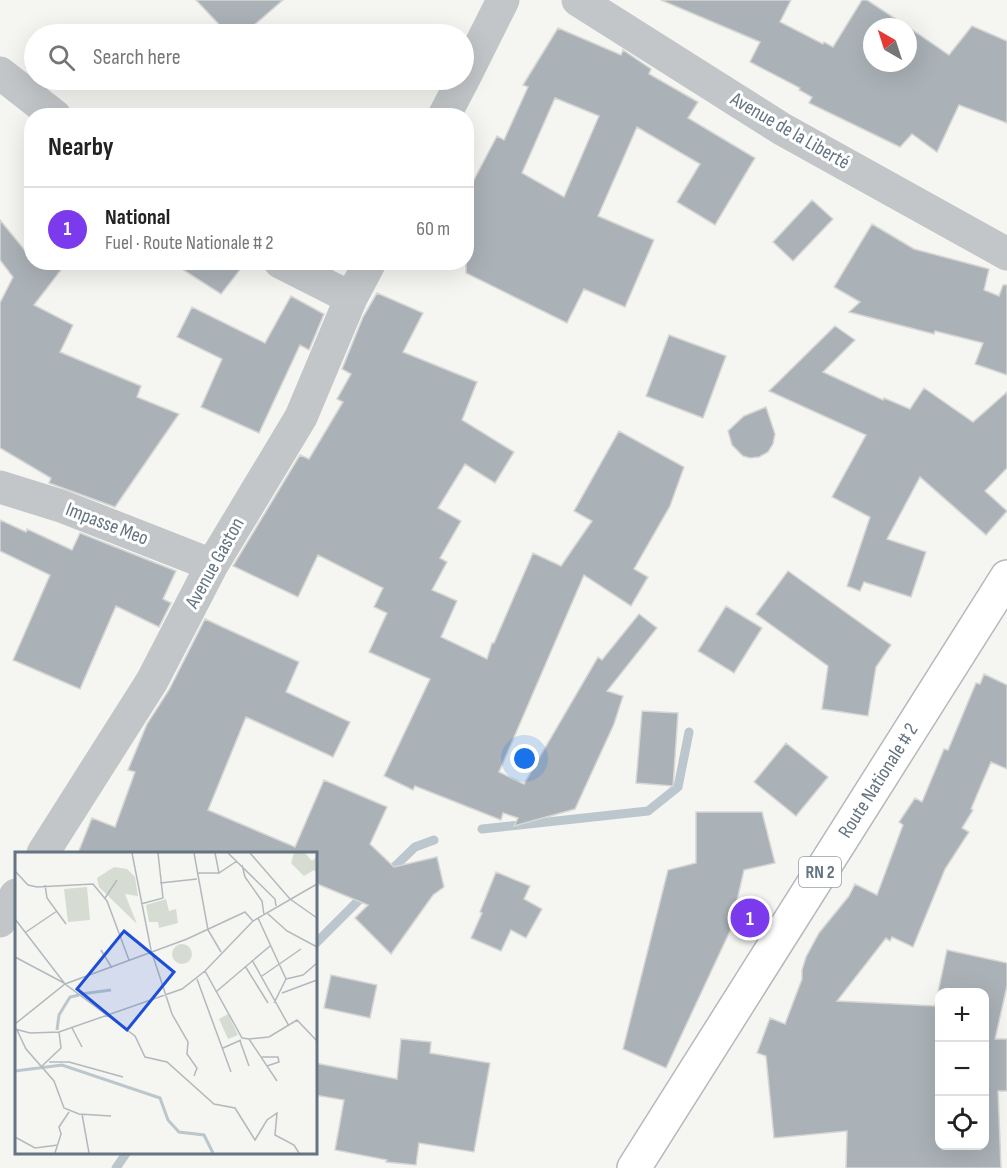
<!DOCTYPE html>
<html lang="en">
<head>
<meta charset="utf-8">
<style>
	body { margin:0; font-family:"Sofia Sans Condensed",sans-serif; background:#f2f2f2; color:#222 }
	.controls { position:absolute; right:18px; bottom:18px; display:grid; overflow:hidden; border-radius:12px; box-shadow:0 6px 24px #0002 }
	.controls button { width:54px; height:54px; display:grid; place-items:center; padding:0; border:0; border-bottom:2px solid #e0e0e0; background:#fff; color:#222; font:30px sans-serif }
	.compass { position:absolute; left:863px; top:18px; width:54px; height:54px; border-radius:50%; background:#fff; box-shadow:0 6px 24px #0002; rotate:321deg }
	.you { position:absolute; left:525px; top:759px; width:21px; height:21px; margin:-15px; border:4px solid #fff; border-radius:50%; background:#1a73e8; box-shadow:0 0 0 9px #1a73e833 }
	.badge { display:grid; place-items:center; width:39px; height:39px; border-radius:50%; background:#7c3aed; color:#fff; font-size:20px; font-weight:700 }
	.pin { position:absolute; translate:-50% -50%; border:3px solid #fff; box-shadow:0 2px 6px #0006 }
	.list { margin:0; padding:0; list-style:none }
	h2 { display:flex; justify-content:space-between; align-items:center; height:78px; margin:0; padding:0 24px; font-size:26px }
	h2 small { font-size:20px; font-weight:400; color:#767676 }
	.list li { display:grid; grid-template-columns:39px 1fr auto; gap:18px; align-items:center; box-sizing:border-box; height:84px; padding:0 24px; border-top:2px solid #e0e0e0 }
	.list b { display:block; font-size:22px; white-space:nowrap }
	.list p { margin:0; font-size:20px; white-space:nowrap; color:#767676 }
	.list em { font-size:20px; font-style:normal; color:#767676 }
	.icon { flex:none; width:33px; height:33px; fill:none; stroke:currentColor; stroke-width:2; stroke-linecap:round; stroke-linejoin:round }
	.map { position:relative; flex:none; width:1007px; height:1168px; overflow:hidden }
	.search { position:absolute; background:#fff; box-shadow:0 6px 24px #0002; left:24px; top:24px; width:450px; height:66px; display:flex; align-items:center; gap:15px; box-sizing:border-box; padding:0 21px; border-radius:33px; color:#767676; font-size:22px }
	.panel { position:absolute; background:#fff; box-shadow:0 6px 24px #0002; left:24px; top:108px; width:450px; height:162px; border-radius:24px }
	.map>svg:first-child { display:block }
	.lines { fill:none; stroke-linecap:round; stroke-linejoin:round }
	.stream { stroke:#bbc7cc; stroke-width:9 }
	.building { fill:#abb2b7; stroke:#d6d6d4; stroke-width:1.5; fill-rule:evenodd }
	.major-casing { stroke:#b5b9bd; stroke-width:36 }
	.minor { stroke:#c2c6c9; stroke-width:33 }
	.major { stroke:#fff; stroke-width:33 }
	.labels { text-anchor:middle; dominant-baseline:central; stroke-width:6; stroke-linejoin:round; paint-order:stroke }
	.shield { fill:#fff; stroke:#929ea8; stroke-width:1.5 }
	.shield-label { font-size:18px; font-weight:bold; fill:#647482 }
	.street-label { font-size:20px; fill:#647482; stroke:#fff }
	.inset-river { fill:none; stroke:#bbc7cc; stroke-width:3 }
	.inset-road { fill:none; stroke:#b2b9be; stroke-width:1.5 }
	.view { fill:#1d4ed8; fill-opacity:0.15; stroke:#1d4ed8; stroke-width:3 }
	.inset-edge { fill:none; stroke:#647482; stroke-width:3 }
</style>
</head>
<body>
<div class="map">
<svg width="1007" height="1168" viewBox="0 0 1007 1168">
	<rect width="100%" height="100%" fill="#f5f5f1"/>
	<g class="lines">
		<path class="stream" d="M 482,829 L 648,811 L 678,787 L 689,732
			M 386,875 L 415,847 L 434,840
			M 315,944 L 367,892
			M 116,1168 L 127,1152"/>
	</g>
	<path class="building" d="M 196,0 L 283,0 L 244,34 L 228,34 Z
		M 661,0 L 791,0 L 780,22 L 823,44 L 824,42 L 833,47 L 862,0 L 867,0 L 908,27 L 872,27 L 872,63 L 908,63 L 908,27 L 949,55 L 972,26 L 1007,41 L 1007,123 L 959,105 L 937,152 L 912,134 L 900,147 L 809,103 L 812,97 L 799,90 L 800,88 L 750,62 L 760,42 Z
		M 558,28 L 621,55 L 623,50 L 651,69 L 649,74 L 698,102 L 688,118 L 755,158 L 715,225 L 677,202 L 700,164 L 637,127 L 598,216 L 654,240 L 625,307 L 584,289 L 567,323 L 466,273 L 466,195 L 497,136 L 504,140 L 528,87 L 523,85 ZM 555,98 L 599,116 L 564,197 L 522,173 Z
		M 812,200 L 833,219 L 793,261 L 773,242 Z
		M 0,220 L 32,259 L 32,262 L 67,262 L 34,305 L 73,325 L 60,352 L 141,386 L 137,397 L 179,414 L 115,507 L 49,483 L 51,478 L 0,448 L 0,303 L 13,277 L 0,260 Z
		M 872,224 L 914,249 L 989,269 L 984,290 L 999,296 L 1003,285 L 1007,285 L 1007,375 L 975,364 L 983,343 L 935,331 L 934,334 L 849,312 L 860,302 L 834,287 Z
		M 171,262 L 246,262 L 221,294 Z
		M 377,293 L 423,313 L 403,352 L 477,382 L 462,420 L 514,452 L 495,483 L 465,464 L 438,508 L 461,521 L 440,558 L 447,562 L 432,590 L 457,601 L 441,637 L 487,659 L 492,643 L 494,643 L 533,553 L 561,566 L 592,521 L 574,511 L 619,431 L 684,467 L 670,506 L 634,569 L 648,577 L 631,606 L 584,575 L 499,772 L 524,784 L 598,657 L 602,660 L 639,614 L 657,628 L 607,691 L 623,696 L 614,724 L 575,809 L 514,826 L 518,818 L 503,813 L 501,820 L 415,786 L 413,790 L 384,776 L 430,679 L 369,652 L 387,613 L 374,607 L 383,588 L 318,555 L 298,597 L 233,566 L 300,455 L 309,459 L 343,402 L 337,399 L 351,374 L 342,369 L 363,317 Z
		M 291,296 L 324,314 L 309,350 L 300,345 L 259,433 L 201,407 L 222,359 L 177,337 L 192,307 L 265,343 Z
		M 835,326 L 855,340 L 823,372 L 883,400 L 884,398 L 910,409 L 924,388 L 973,422 L 1007,392 L 1007,468 L 985,491 L 1007,511 L 986,535 L 920,477 L 887,539 L 926,552 L 911,597 L 864,582 L 860,591 L 847,586 L 870,517 L 832,497 L 866,435 L 769,391 Z
		M 669,335 L 726,356 L 703,418 L 646,396 Z
		M 766,407 L 775,434 L 773,444 L 768,452 L 759,457 L 750,458 L 743,456 L 732,445 L 728,431 L 744,416 Z
		M 0,520 L 26,532 L 27,529 L 72,550 L 80,533 L 176,571 L 163,599 L 171,603 L 159,627 L 116,606 L 80,689 L 13,660 L 50,575 L 0,551 Z
		M 788,571 L 891,645 L 876,667 L 868,716 L 822,709 L 828,666 L 756,614 Z
		M 726,606 L 762,628 L 734,673 L 698,651 Z
		M 205,619 L 299,662 L 286,692 L 350,722 L 333,757 L 246,717 L 208,810 L 295,847 L 324,780 L 387,807 L 370,844 L 394,867 L 437,857 L 444,887 L 433,895 L 391,954 L 355,918 L 368,905 L 315,883 L 315,853 L 78,853 L 92,818 L 115,827 L 135,772 L 128,770 L 147,724 L 169,690 Z
		M 984,674 L 1007,685 L 1007,769 L 991,762 L 971,809 L 973,810 L 962,828 L 969,832 L 945,869 L 913,947 L 892,937 L 890,941 L 886,938 L 837,1001 L 935,1006 L 947,950 L 1007,963 L 1007,986 L 995,1039 L 1007,1039 L 1007,1091 L 998,1091 L 1001,1168 L 846,1168 L 847,1131 L 774,1138 L 766,1056 L 757,1053 L 770,1018 L 785,1024 L 802,979 L 802,970 L 806,957 L 819,933 L 849,896 L 855,884 L 877,895 L 903,825 L 899,822 L 915,798 L 922,802 L 944,749 L 948,750 L 976,683 L 980,684 ZM 939,993 L 984,993 L 984,1146 L 939,1146 Z
		M 642,711 L 678,713 L 673,786 L 636,783 Z
		M 786,743 L 828,777 L 796,816 L 754,782 Z
		M 696,812 L 762,812 L 775,863 L 744,870 L 730,931 L 666,1068 L 623,1049 L 668,870 L 696,863 Z
		M 496,872 L 530,886 L 524,899 L 542,909 L 526,938 L 511,930 L 501,951 L 471,938 L 482,913 L 480,912 Z
		M 331,975 L 377,985 L 370,1018 L 324,1008 Z
		M 401,1039 L 431,1042 L 430,1053 L 490,1063 L 474,1152 L 419,1143 L 416,1165 L 386,1162 L 387,1160 L 335,1150 L 344,1100 L 315,1095 L 315,1063 L 397,1079 Z"/>
	<g class="lines">
		<defs>
			<g id="major">
				<path id="s1" d="M 634,1168 L 1007,577"/>
			</g>
		</defs>
		<use href="#major" class="major-casing"/>
		<path class="minor" d="M 578,0 L 782,129 L 1007,254
			M 0,73 L 55,116
			M 464,78 L 503,0
			M 444,116 L 463,80
			M 280,262 L 351,298
			M 0,487 L 61,506 L 212,565
			M 43,853 L 152,681 L 212,565 L 301,417 L 351,298 L 370,262
			M 0,921 L 16,895"/>
		<use href="#major" class="major"/>
	</g>
	<g class="labels">
		<rect class="shield" x="799" y="857" width="42" height="30" rx="4.5"/>
		<g class="shield-label">
			<text x="820" y="872">RN 2</text>
		</g>
		<g class="street-label">
			<text transform="translate(790 131) rotate(30)">Avenue de la Liberté</text>
			<text transform="translate(107 524) rotate(21)">Impasse Meo</text>
			<text transform="translate(215 563) rotate(-61)">Avenue Gaston</text>
			<text stroke="none"><textPath href="#s1" startOffset="458">Route Nationale # 2</textPath></text>
		</g>
	</g>
	<g transform="translate(15 852)">
		<rect width="302" height="302" fill="#f5f5f1"/>
		<path d="M 279,1 L 290,1 L 297,9 L 301,5 L 301,21 L 299,18 L 289,24 L 276,11 ZM 99,15 L 112,17 L 120,25 L 123,44 L 110,42 L 122,72 L 84,35 L 82,26 ZM 72,35 L 75,68 L 53,70 L 49,37 ZM 151,47 L 154,59 L 161,57 L 163,71 L 144,76 L 143,70 L 134,70 L 131,53 ZM157 102a10 10 0 1 1 20 0a10 10 0 1 1-20 0ZM 213,162 L 223,183 L 213,187 L 204,167 Z" fill="#d6dcd2"/>
		<path class="inset-river" d="M 66,142 L 96,138M 42,178 L 44,163 L 55,145 L 64,143M 0,219 L 47,213 L 145,246 L 153,268 L 164,280 L 189,283 L 198,301"/>
		<path class="inset-road" d="M 117,1 L 136,98 L 157,162 L 173,190 L 172,202 L 182,216 L 179,224M 179,1 L 193,78 L 206,100M 200,1 L 204,21 L 222,9M 213,1 L 260,47 L 261,54M 235,1 L 275,47 L 302,66M 227,13 L 230,25 L 247,49 L 249,63M 0,19 L 13,33 L 22,35 L 78,32 L 92,49 L 114,108M 182,21 L 204,21M 145,31 L 182,27M 30,33 L 32,46 L 51,72M 90,46 L 102,28M 126,52 L 148,46 L 143,1M 252,61 L 272,79 L 302,95M 243,66 L 271,127 L 259,151M 0,67 L 50,132 L 120,184 L 130,205 L 152,210 L 199,252 L 220,256 L 240,288 L 252,268 L 262,261 L 260,283 L 279,293 L 284,301M 11,80 L 42,59M 86,98 L 97,116M 0,105 L 49,131M 237,108 L 274,174M 230,114 L 253,151M 190,119 L 227,186 L 234,187 L 262,229M 247,124 L 286,97M 182,127 L 216,220M 271,127 L 288,123 L 302,111M 202,139 L 255,94M 267,141 L 302,128M 0,172 L 50,132 L 172,87 L 230,60 L 238,69M 57,176 L 67,195M 0,177 L 15,181 L 44,180 L 167,137 L 190,119 L 238,69 L 302,32M 2,178 L 11,197 L 39,229 L 49,256 L 64,262 L 96,264M 234,187 L 254,185 L 282,168 L 302,189M 225,189 L 234,214M 208,196 L 226,188M 247,205 L 263,205 L 264,210 L 252,214M 34,210 L 54,210 L 108,225M 27,214 L 46,196 L 44,180M 67,262 L 74,301M 0,285 L 20,296 L 43,293M 40,301 L 46,282 L 44,275 L 54,260"/>
		<path class="view" d="M 109,79 L 159,120 L 112,178 L 62,137 Z"/>
		<rect width="302" height="302" class="inset-edge"/>
	</g>
</svg>
<div class="controls">
<button>+</button>
<button>−</button>
<button><svg class="icon" aria-label="locate" viewBox="0 0 24 24"><circle cx="12" cy="12" r="6"/><path d="M12 2v4M12 18v4M2 12h4M18 12h4"/></svg></button>
</div>
<svg class="compass" viewBox="-18 -18 36 36"><path d="M0-13l5 13h-10z" fill="#e53935"/><path d="M0 13l5-13h-10z" fill="#767676"/></svg>
<div class="you"></div>
<div class="pin badge" style="left:750px;top:918px">1</div>
<div class="search"><svg class="icon" aria-label="search" viewBox="0 0 24 24"><circle cx="10" cy="10" r="6"/><path d="M15 15l6 6"/></svg>Search here</div>
<section class="panel">
<h2>Nearby<small></small></h2>
<ul class="list">
<li><span class="badge">1</span><div><b>National</b><p>Fuel · Route Nationale # 2</p></div><em>60 m</em></li>
</ul>
</section>
</div>
</body>
</html>
